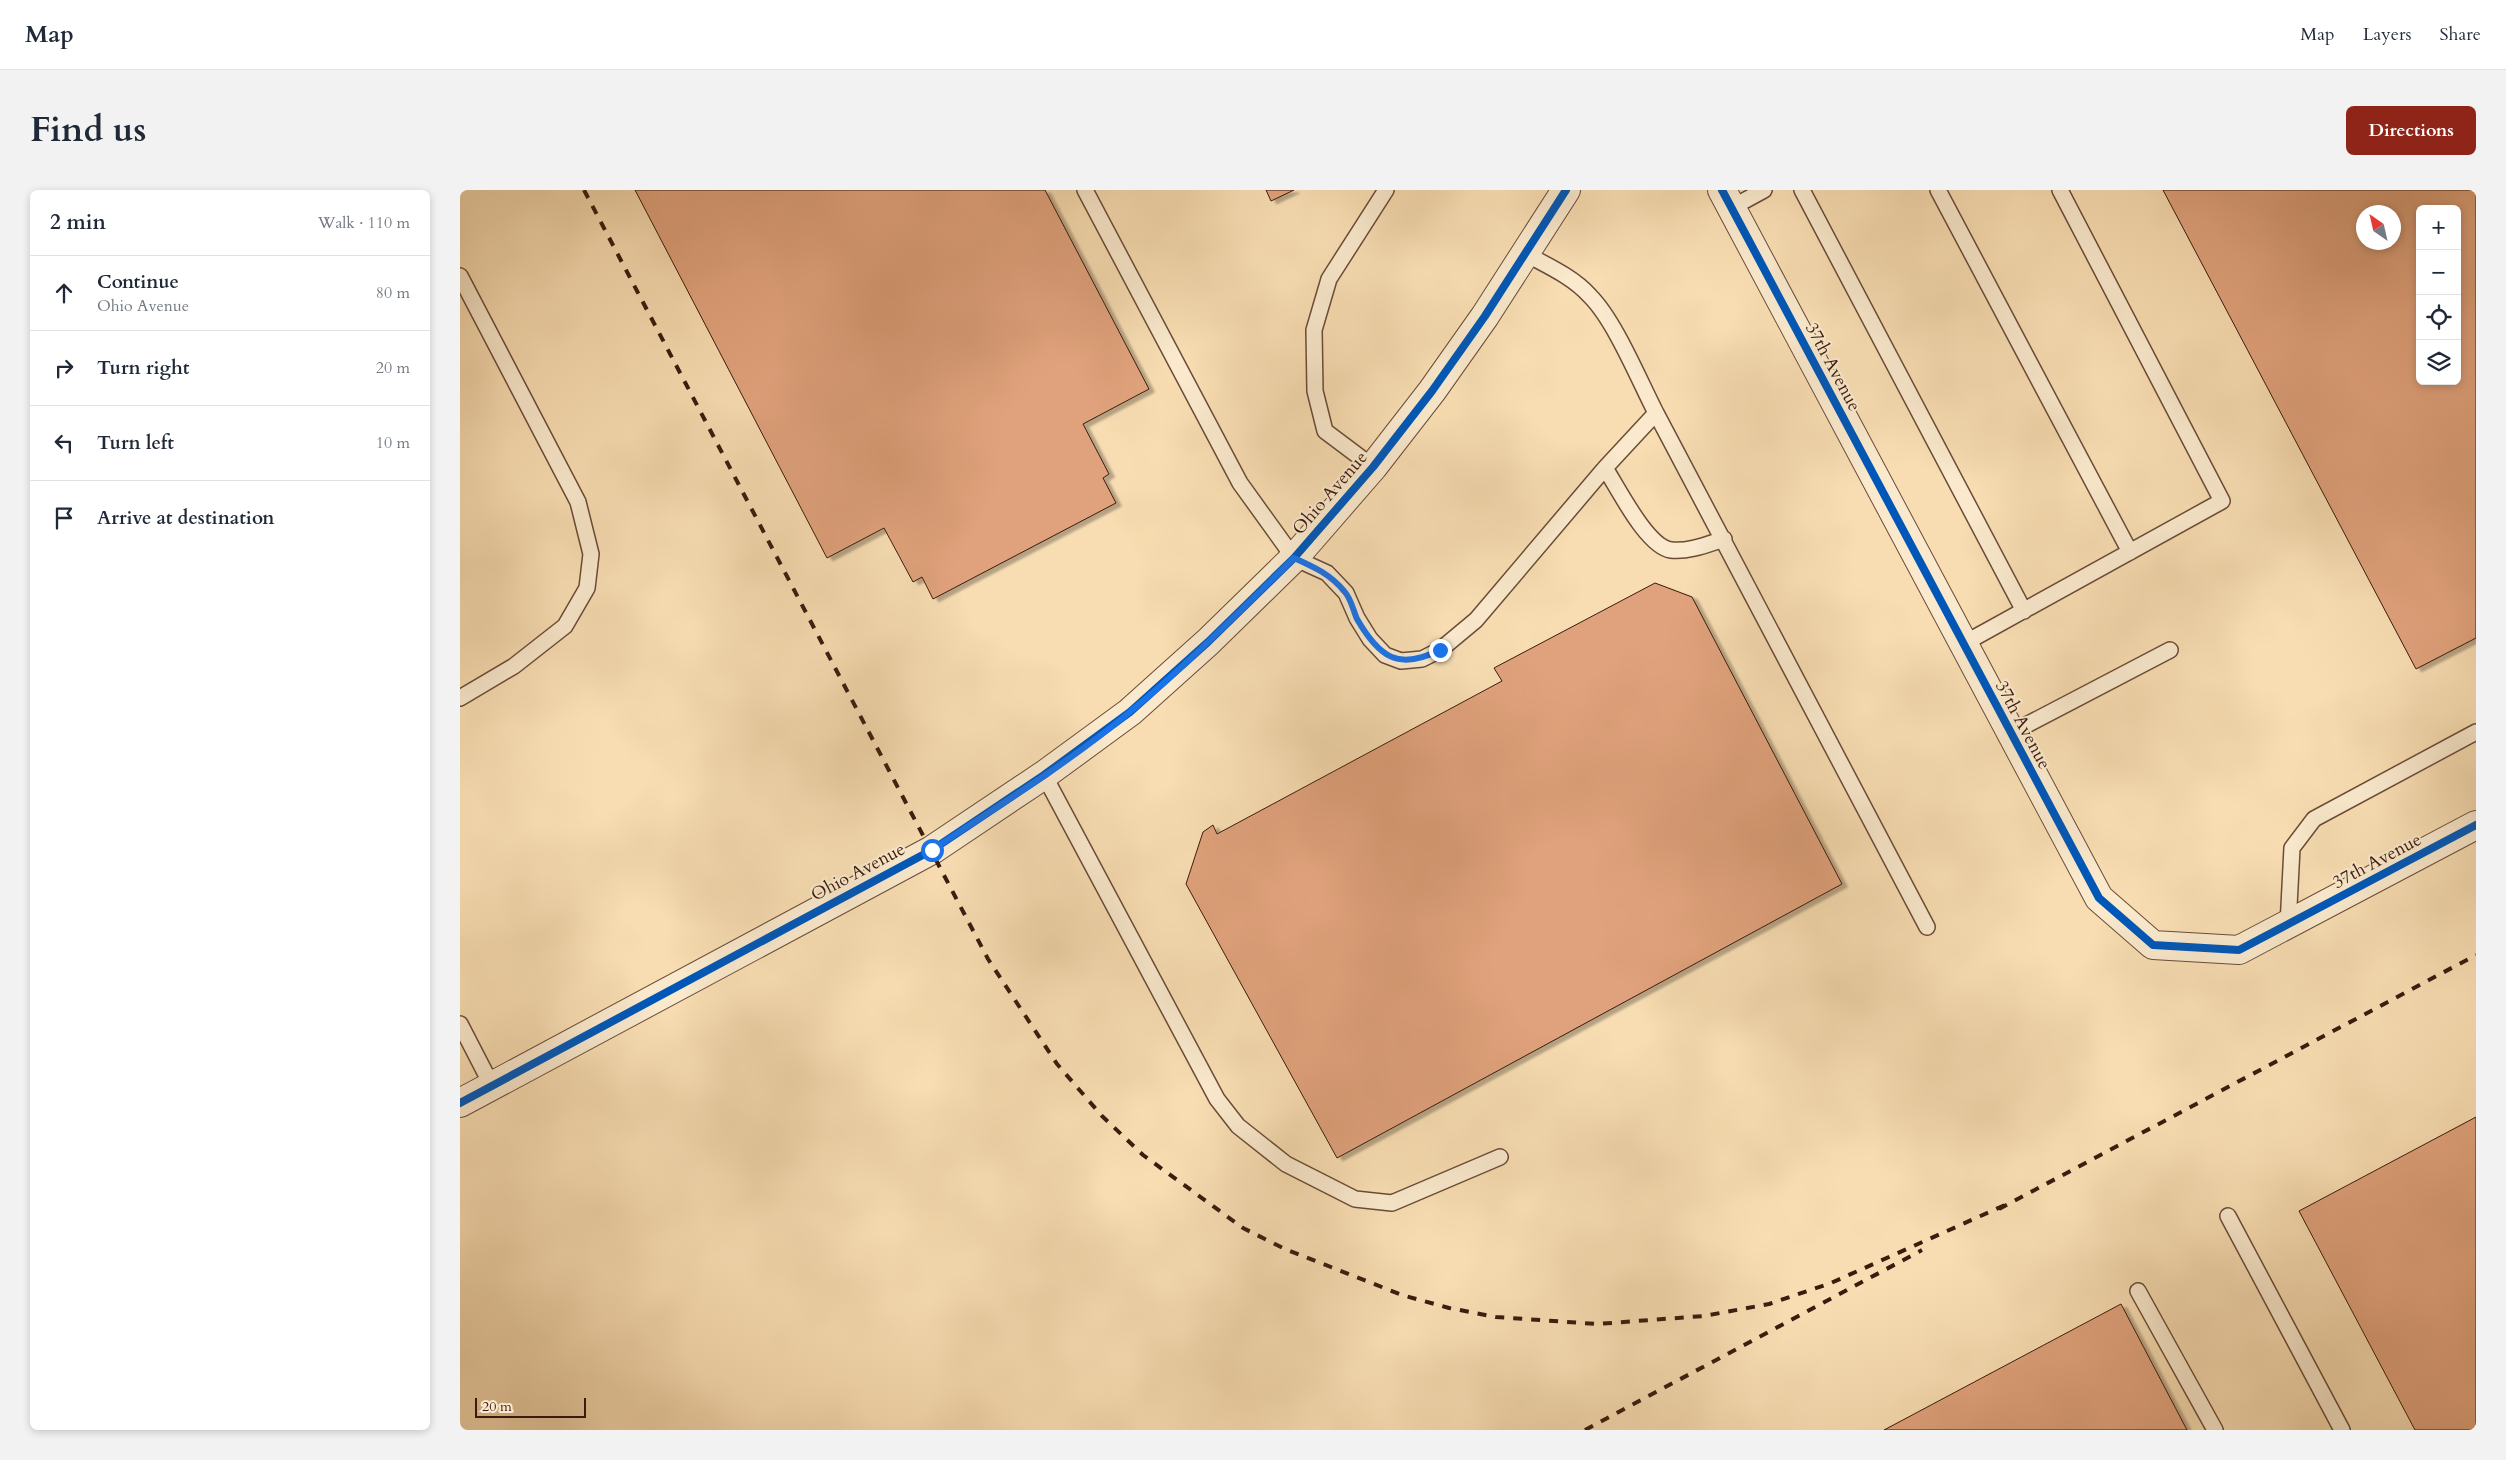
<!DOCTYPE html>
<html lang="en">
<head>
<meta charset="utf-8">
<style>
	body { margin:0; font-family:Cardo,serif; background:#f2f2f3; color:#1f2937 }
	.controls { position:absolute; right:15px; top:15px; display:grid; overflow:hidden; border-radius:8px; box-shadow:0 2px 8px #0003 }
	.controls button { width:45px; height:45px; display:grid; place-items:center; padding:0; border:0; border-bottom:1px solid #e0e1e3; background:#fff; color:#1f2937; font:25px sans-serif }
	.compass { position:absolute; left:1896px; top:15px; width:45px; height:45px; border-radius:50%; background:#fff; box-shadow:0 2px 8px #0003; rotate:326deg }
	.scale { position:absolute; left:15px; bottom:12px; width:111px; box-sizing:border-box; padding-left:5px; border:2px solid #3a1b0e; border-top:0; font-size:14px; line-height:18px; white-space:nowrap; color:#3a1b0e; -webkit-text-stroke:4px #fae9cd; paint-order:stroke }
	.stop { position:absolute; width:15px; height:15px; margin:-11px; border:4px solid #1a73e8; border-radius:50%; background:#fff }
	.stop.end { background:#1a73e8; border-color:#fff; box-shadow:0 1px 5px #0008 }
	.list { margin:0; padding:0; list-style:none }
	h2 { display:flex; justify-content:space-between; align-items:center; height:65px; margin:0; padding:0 20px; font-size:21px }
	h2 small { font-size:16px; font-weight:400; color:#747a83 }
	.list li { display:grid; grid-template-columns:32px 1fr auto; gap:15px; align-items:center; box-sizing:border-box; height:75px; padding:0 20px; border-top:1px solid #e0e1e3 }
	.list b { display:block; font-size:19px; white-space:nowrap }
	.list p { margin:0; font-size:16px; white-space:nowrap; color:#747a83 }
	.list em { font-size:16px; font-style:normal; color:#747a83 }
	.icon { flex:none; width:28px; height:28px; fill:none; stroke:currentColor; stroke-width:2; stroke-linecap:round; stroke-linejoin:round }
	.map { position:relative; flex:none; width:2016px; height:1240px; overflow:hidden; border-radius:8px }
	header { display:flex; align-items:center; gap:30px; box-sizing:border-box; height:70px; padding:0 25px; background:#fff; border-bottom:1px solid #e0e1e3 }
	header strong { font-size:24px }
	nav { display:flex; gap:28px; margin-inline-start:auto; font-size:18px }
	.intro { display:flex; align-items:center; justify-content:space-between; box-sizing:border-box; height:120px; padding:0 30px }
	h1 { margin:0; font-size:35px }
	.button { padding:12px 22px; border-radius:8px; background:#8f2418; color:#fff; font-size:18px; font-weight:700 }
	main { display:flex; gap:30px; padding:0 30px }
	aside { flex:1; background:#fff; border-radius:8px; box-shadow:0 2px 8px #0003 }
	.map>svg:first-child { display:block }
	.building { fill:#e0a27c; stroke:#3a1b0e; fill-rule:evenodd; filter:url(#shadow) }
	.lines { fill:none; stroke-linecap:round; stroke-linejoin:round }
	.lane-casing { stroke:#6a4c37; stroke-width:18 }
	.street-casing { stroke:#6a4c37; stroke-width:30 }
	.lane { stroke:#fae9cd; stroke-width:15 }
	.street { stroke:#fae9cd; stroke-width:28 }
	.rail { stroke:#3a1b0e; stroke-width:4; stroke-dasharray:9 9; stroke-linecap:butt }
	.cycleway-casing { stroke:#fae9cd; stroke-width:11 }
	.cycleway { stroke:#0057b8; stroke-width:8 }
	.route { stroke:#1a73e8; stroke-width:6 }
	.labels { text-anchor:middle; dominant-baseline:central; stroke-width:4; stroke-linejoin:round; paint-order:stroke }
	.street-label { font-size:18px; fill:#3a1b0e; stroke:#fae9cd }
</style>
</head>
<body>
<header>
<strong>Map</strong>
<nav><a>Map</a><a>Layers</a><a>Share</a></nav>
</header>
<div class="intro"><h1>Find us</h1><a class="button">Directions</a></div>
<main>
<aside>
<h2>2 min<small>Walk · 110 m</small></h2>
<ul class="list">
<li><svg class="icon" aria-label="ahead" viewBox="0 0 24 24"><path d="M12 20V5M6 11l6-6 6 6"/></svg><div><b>Continue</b><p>Ohio Avenue</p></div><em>80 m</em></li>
<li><svg class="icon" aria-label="right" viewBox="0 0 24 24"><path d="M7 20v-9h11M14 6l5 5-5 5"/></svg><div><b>Turn right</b></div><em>20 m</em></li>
<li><svg class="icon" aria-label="left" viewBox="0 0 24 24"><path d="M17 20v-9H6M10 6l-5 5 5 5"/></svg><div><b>Turn left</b></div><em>10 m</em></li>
<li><svg class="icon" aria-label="arrive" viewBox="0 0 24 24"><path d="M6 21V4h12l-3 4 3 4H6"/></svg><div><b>Arrive at destination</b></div></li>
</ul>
</aside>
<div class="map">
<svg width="2016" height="1240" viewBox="0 0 2016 1240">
	<defs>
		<filter id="shadow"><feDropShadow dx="5.5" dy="3" stdDeviation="1" flood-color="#0004"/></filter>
	</defs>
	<rect width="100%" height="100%" fill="#f8ddb2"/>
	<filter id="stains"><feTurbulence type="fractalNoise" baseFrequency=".004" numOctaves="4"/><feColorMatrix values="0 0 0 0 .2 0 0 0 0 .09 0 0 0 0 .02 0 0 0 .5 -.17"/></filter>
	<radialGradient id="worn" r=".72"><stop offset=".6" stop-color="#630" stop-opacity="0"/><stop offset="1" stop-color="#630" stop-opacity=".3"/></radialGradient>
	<path class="building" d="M 175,0 L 585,0 L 689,199 L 623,234 L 649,284 L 643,288 L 656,313 L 473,409 L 462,387 L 453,392 L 424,338 L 367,368 Z
		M 806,0 L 834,0 L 811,11 Z
		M 1703,0 L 2016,0 L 2016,448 L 1956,479 ZM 1960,19 L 1997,19 L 1997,191 L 1960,191 ZM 1904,22 L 1934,22 L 1934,52 L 1904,52 Z
		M 1195,393 L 1232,407 L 1382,694 L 877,968 L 726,694 L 743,642 L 753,635 L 757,644 L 1042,491 L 1034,478 Z
		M 2016,927 L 2016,1240 L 1955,1240 L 1839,1021 Z
		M 1661,1114 L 1727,1240 L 1424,1240 Z"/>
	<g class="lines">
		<defs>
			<path id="lane" d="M 625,0 L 780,293 L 834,368 L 867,383 L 886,403 L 897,428 L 910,449 L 925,465 L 941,471 L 962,469 L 980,460 L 1016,430 L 1145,278 L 1196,223 C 1179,190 1155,131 1130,106 C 1113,87 1088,76 1066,64
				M 1342,0 L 1564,421
				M 1478,0 L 1670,362
				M 1271,18 L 1304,0
				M 0,86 L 118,312 L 131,364 L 127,398 L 105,436 L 54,476 L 0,508
				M 1196,223 L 1467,737
				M 913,277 L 865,241 L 855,201 L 854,140 L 869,89 L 926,0
				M 1145,278 C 1158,298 1187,357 1211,360 C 1229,362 1248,354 1264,349
				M 1503,454 L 1762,311 L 1600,0
				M 1551,543 L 1710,460
				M 584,585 L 757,909 L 778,936 L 826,974 L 895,1009 L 932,1013 L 1040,967
				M 1828,735 L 1832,658 L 1854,629 L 2016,542
				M 0,834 L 32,896
				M 1768,1026 L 1882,1240
				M 1678,1101 L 1755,1240"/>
			<path id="street" d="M 1262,0 L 1639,708 L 1693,755 L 1779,760 L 2016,635
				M 0,913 L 472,660 L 584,585 L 670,522 L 748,452 L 834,368 L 913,277 L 972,201 L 1025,126 L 1106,0"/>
		</defs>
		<use href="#lane" class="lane-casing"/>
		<use href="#street" class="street-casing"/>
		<use href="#lane" class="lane"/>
		<use href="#street" class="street"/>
		<path class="rail" d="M 124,0 L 528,769 L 597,874 L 642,926 L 683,965 L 783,1038 L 825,1059 L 942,1105 L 989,1118 L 1036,1127 L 1137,1134 L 1244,1126 L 1309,1114 L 1371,1093 L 1545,1015
			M 1539,1019 L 2016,765
			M 1125,1240 L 1462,1060"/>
		<defs>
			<path id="cycleway" d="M 1262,0 L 1639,708 L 1693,755 L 1779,760 L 2016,635
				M 0,913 L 472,660 L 584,585 L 670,522 L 748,452 L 834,368 L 913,277 L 972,201 L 1025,126 L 1106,0"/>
		</defs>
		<use href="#cycleway" class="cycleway-casing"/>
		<use href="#cycleway" class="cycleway"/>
	</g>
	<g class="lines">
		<path class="route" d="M 472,660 C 539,615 609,573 671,521 C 728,474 781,420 834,368 C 854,377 870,384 884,401 C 891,408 893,420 897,429 C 919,467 938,481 980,460"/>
	</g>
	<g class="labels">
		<g class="street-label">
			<text transform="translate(1373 177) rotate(62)">37th Avenue</text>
			<text transform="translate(870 303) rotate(-49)">Ohio Avenue</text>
			<text transform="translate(1563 535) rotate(62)">37th Avenue</text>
			<text transform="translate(1917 671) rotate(-28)">37th Avenue</text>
			<text transform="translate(398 682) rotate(-28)">Ohio Avenue</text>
		</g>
	</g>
	<rect width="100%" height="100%" filter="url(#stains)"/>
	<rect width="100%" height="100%" fill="url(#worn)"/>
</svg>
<div class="controls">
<button>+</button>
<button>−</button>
<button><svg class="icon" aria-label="locate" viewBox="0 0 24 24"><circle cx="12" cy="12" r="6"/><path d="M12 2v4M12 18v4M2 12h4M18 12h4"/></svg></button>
<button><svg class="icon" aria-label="layers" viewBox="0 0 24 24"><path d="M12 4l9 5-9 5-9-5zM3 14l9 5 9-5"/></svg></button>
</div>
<svg class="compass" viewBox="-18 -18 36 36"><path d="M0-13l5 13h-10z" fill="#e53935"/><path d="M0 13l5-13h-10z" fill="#747a83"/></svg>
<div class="scale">20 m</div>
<div class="stop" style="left:472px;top:660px"></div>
<div class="stop end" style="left:980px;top:460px"></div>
</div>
</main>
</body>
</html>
